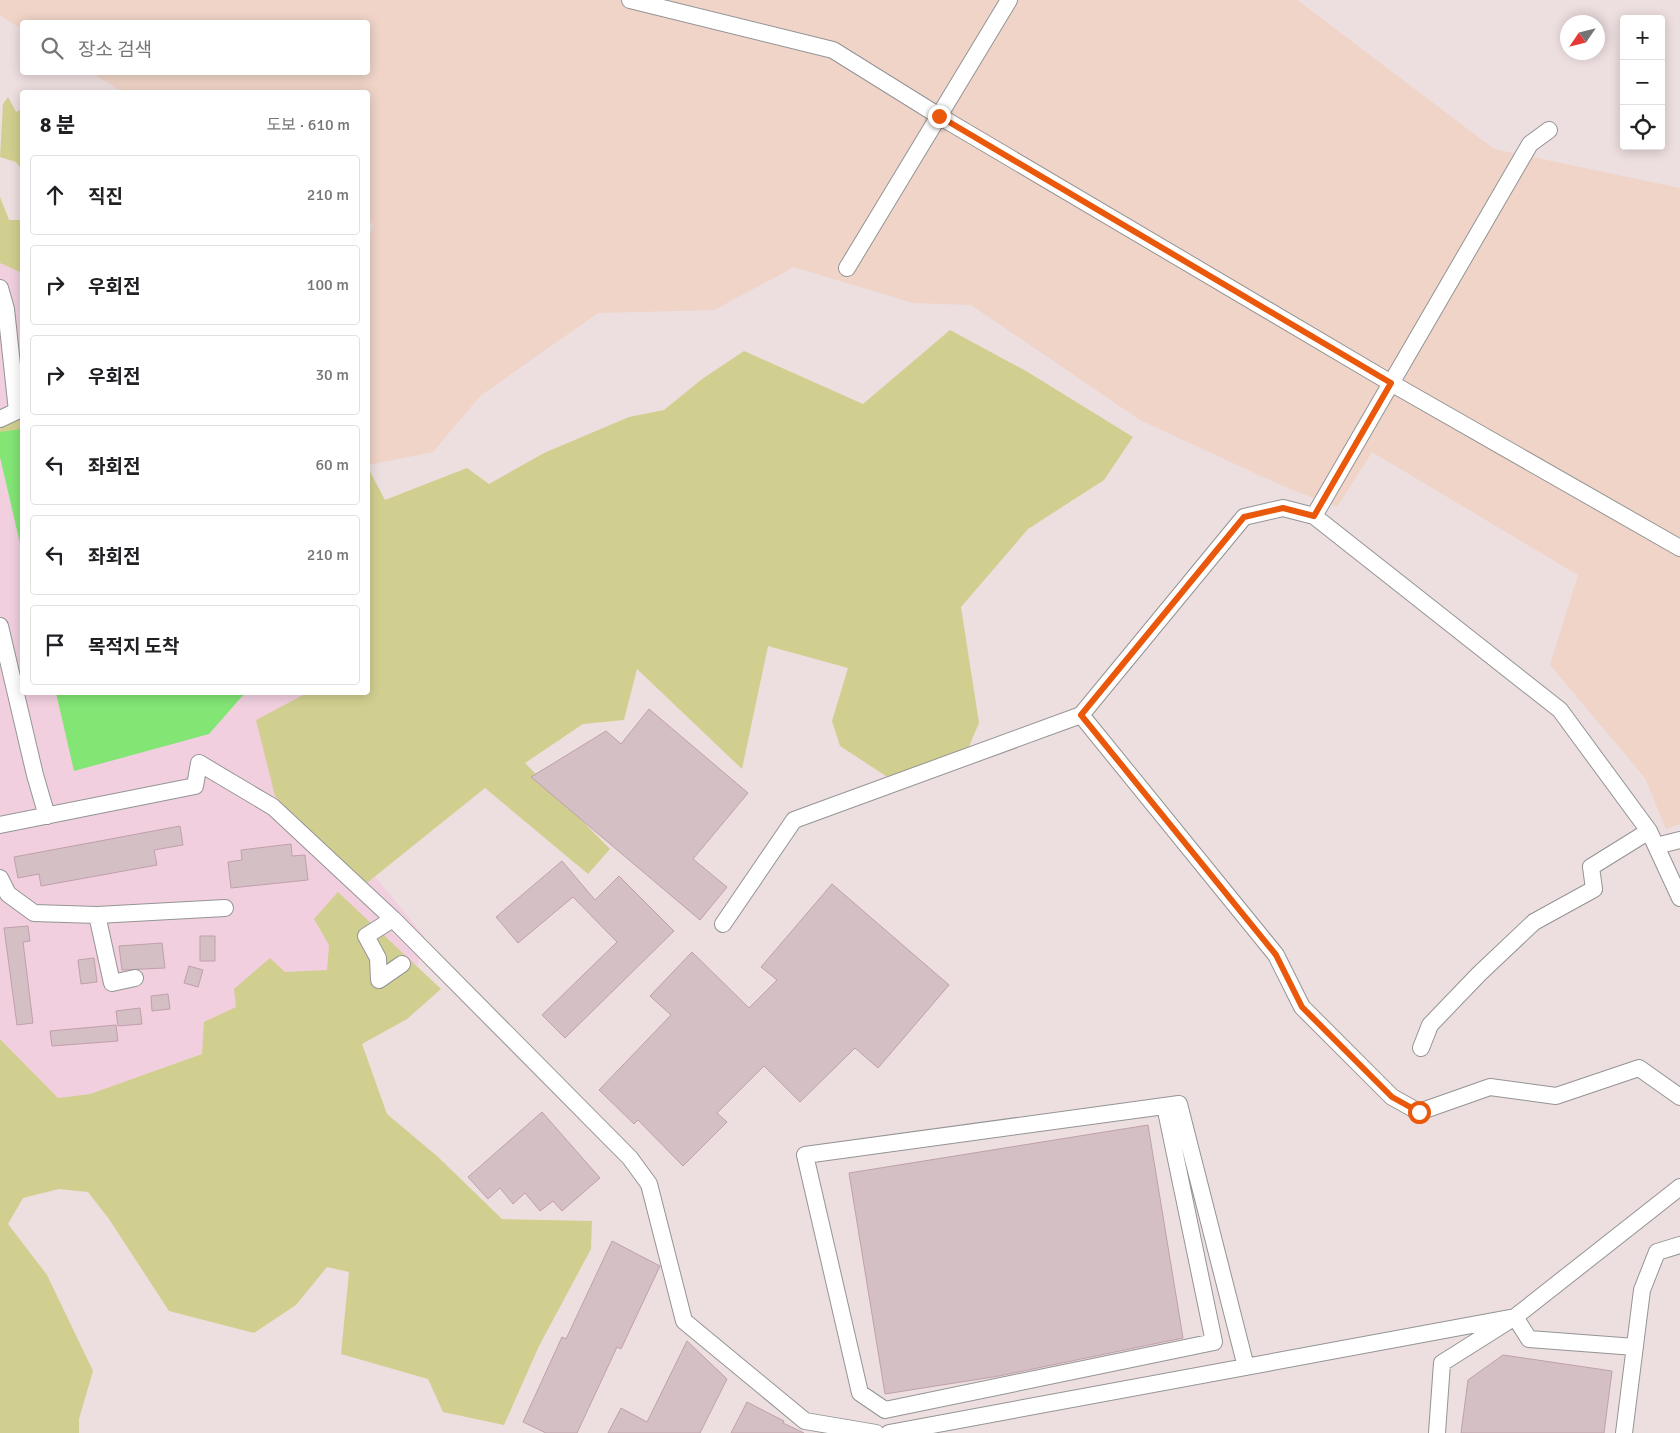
<!DOCTYPE html>
<html lang="ko">
<head>
<meta charset="utf-8">
<style>
	body { margin:0; font-family:Signika,"Noto Sans KR",sans-serif; background:#f2f2f2; color:#202124 }
	.controls { position:absolute; right:15px; top:15px; display:grid; overflow:hidden; border-radius:5px; box-shadow:0 2px 12px #0003 }
	.controls button { width:45px; height:45px; display:grid; place-items:center; padding:0; border:0; border-bottom:1px solid #e0e0e0; background:#fff; color:#202124; font:25px sans-serif }
	.compass { position:absolute; left:1560px; top:15px; width:45px; height:45px; border-radius:50%; background:#fff; box-shadow:0 2px 12px #0003; rotate:235deg }
	.stop { position:absolute; width:15px; height:15px; margin:-11px; border:4px solid #ea580c; border-radius:50%; background:#fff }
	.stop.end { background:#ea580c; border-color:#fff; box-shadow:0 1px 5px #0008 }
	.list { margin:0; padding:0; list-style:none }
	h2 { display:flex; justify-content:space-between; align-items:center; height:65px; margin:0; padding:0 20px; font-size:21px }
	h2 small { font-size:16px; font-weight:400; color:#757577 }
	.list li { display:grid; grid-template-columns:32px 1fr auto; gap:15px; align-items:center; box-sizing:border-box; height:80px; margin:0 10px 10px; padding:0 10px; border:1px solid #e0e0e0; border-radius:5px }
	.list b { display:block; font-size:19px; white-space:nowrap }
	.list em { font-size:16px; font-style:normal; color:#757577 }
	.icon { flex:none; width:28px; height:28px; fill:none; stroke:currentColor; stroke-width:2; stroke-linecap:round; stroke-linejoin:round }
	.map { position:relative; flex:none; width:1680px; height:1433px; overflow:hidden }
	.search { position:absolute; background:#fff; box-shadow:0 2px 12px #0003; left:20px; top:20px; width:350px; height:55px; display:flex; align-items:center; gap:12px; box-sizing:border-box; padding:0 18px; border-radius:5px; color:#757577; font-size:19px }
	.panel { position:absolute; background:#fff; box-shadow:0 2px 12px #0003; left:20px; top:90px; width:350px; height:605px; border-radius:5px }
	.map>svg:first-child { display:block }
	.military { fill:#f1cfdf }
	.farmland { fill:#efd4c7 }
	.forest { fill:#d1cf8f }
	.pitch { fill:#82e574 }
	.building { fill:#d4bfc5; stroke:#c0a0a9 }
	.lines { fill:none; stroke-linecap:round; stroke-linejoin:round }
	.minor-casing { stroke:#949494; stroke-width:18 }
	.minor { stroke:#fff; stroke-width:16 }
	.route { stroke:#ea580c; stroke-width:6 }
</style>
</head>
<body>
<div class="map">
<svg width="1680" height="1433" viewBox="0 0 1680 1433">
	<rect width="100%" height="100%" fill="#eddedf"/>
	<path class="military" d="M 0,239 L 22,239 L 22,692 L 368,692 L 383,512 L 367,867 L 424,936 L 417,969 L 202,1054 L 90,1094 L 58,1098 L 0,1039 Z"/>
	<path class="farmland" d="M 0,0 L 1297,0 L 1494,149 L 1680,188 L 1680,824 L 1666,829 L 1645,778 L 1550,665 L 1578,575 L 1372,452 L 1337,507 L 1283,486 L 1140,420 L 971,305 L 913,303 L 794,267 L 714,310 L 598,313 L 480,396 L 433,452 L 368,465 L 368,239 L 374,225 L 368,220 L 368,92 L 123,92 L 91,73 L 368,72 L 368,22 L 22,22 L 22,29 L 0,15 Z"/>
	<path class="forest" d="M 8,97 L 16,112 L 22,109 L 22,170 L 16,162 L 0,157 L 3,104 Z
		M 0,197 L 9,220 L 22,220 L 22,273 L 0,263 Z
		M 950,330 L 1026,371 L 1133,437 L 1104,480 L 1028,529 L 961,607 L 979,723 L 967,751 L 889,778 L 840,746 L 832,721 L 848,668 L 768,646 L 742,769 L 637,669 L 624,720 L 583,724 L 525,763 L 610,849 L 588,874 L 485,788 L 363,886 L 275,796 L 256,720 L 307,693 L 368,692 L 368,471 L 369,470 L 385,500 L 467,468 L 489,484 L 544,453 L 629,417 L 664,410 L 702,379 L 744,351 L 863,404 Z
		M 22,419 L 22,442 L 12,458 L 0,458 L 0,423 Z
		M 338,892 L 441,989 L 407,1019 L 362,1044 L 387,1114 L 438,1157 L 502,1219 L 592,1221 L 591,1249 L 539,1346 L 504,1425 L 443,1412 L 428,1379 L 341,1354 L 349,1272 L 327,1267 L 296,1305 L 254,1333 L 169,1311 L 109,1219 L 88,1192 L 59,1189 L 23,1198 L 8,1224 L 47,1275 L 93,1371 L 79,1419 L 79,1433 L 0,1433 L 0,1039 L 58,1098 L 90,1094 L 202,1054 L 204,1022 L 236,1007 L 234,989 L 270,958 L 285,972 L 327,970 L 329,945 L 314,919 Z"/>
	<path class="pitch" d="M 22,429 L 22,552 L 0,457 L 0,432 Z
		M 56,693 L 56,692 L 245,693 L 209,734 L 74,771 Z"/>
	<path class="building" d="M 649,709 L 748,793 L 693,859 L 727,887 L 700,920 L 531,777 L 606,731 L 621,744 Z
		M 180,826 L 183,845 L 154,850 L 157,865 L 41,886 L 39,874 L 18,878 L 14,857 Z
		M 291,844 L 292,856 L 305,855 L 308,880 L 231,888 L 228,862 L 242,860 L 241,850 Z
		M 562,861 L 595,900 L 619,876 L 674,931 L 565,1038 L 542,1015 L 617,942 L 573,897 L 518,943 L 496,917 Z
		M 832,884 L 949,985 L 878,1068 L 855,1048 L 800,1102 L 764,1066 L 717,1113 L 727,1122 L 683,1166 L 638,1120 L 634,1124 L 599,1090 L 671,1015 L 650,996 L 692,952 L 749,1008 L 777,980 L 761,967 Z
		M 28,926 L 30,941 L 23,942 L 33,1023 L 17,1025 L 4,928 Z
		M 200,936 L 215,936 L 215,961 L 200,961 Z
		M 162,943 L 165,968 L 122,970 L 119,946 Z
		M 94,958 L 97,982 L 81,984 L 78,960 Z
		M 189,966 L 203,970 L 198,987 L 184,983 Z
		M 168,994 L 170,1009 L 152,1011 L 151,996 Z
		M 140,1008 L 142,1024 L 118,1026 L 116,1011 Z
		M 116,1025 L 118,1041 L 52,1046 L 50,1031 Z
		M 542,1112 L 600,1178 L 562,1211 L 553,1201 L 540,1211 L 525,1193 L 513,1204 L 500,1188 L 488,1199 L 468,1177 Z
		M 1148,1125 L 1183,1338 L 999,1376 L 885,1394 L 849,1173 Z
		M 612,1241 L 660,1266 L 621,1349 L 617,1347 L 577,1433 L 546,1433 L 523,1422 L 562,1337 L 566,1339 Z
		M 687,1341 L 727,1379 L 700,1433 L 608,1433 L 621,1408 L 647,1422 Z
		M 1503,1355 L 1612,1371 L 1604,1433 L 1461,1433 L 1468,1380 Z
		M 747,1402 L 784,1421 L 783,1423 L 804,1433 L 731,1433 Z"/>
	<g class="lines">
		<defs>
			<path id="minor" d="M 630,0 L 833,50 L 939,116 L 1391,383 L 1680,548
				M 847,268 L 1009,0
				M 0,288 L 6,309 L 17,411 L 0,419
				M 1314,516 L 1530,144 L 1549,130
				M 0,626 L 35,775 L 47,816
				M 0,825 L 195,786 L 199,763 L 273,807 L 393,919 L 366,936 L 378,958 L 379,980 L 402,964
				M 1656,846 L 1680,840
				M 0,878 L 8,894 L 34,913 L 97,915
				M 1680,898 L 1649,831 L 1560,710 L 1314,516 L 1283,508 L 1244,517 L 1081,715 L 1276,955 L 1302,1007 L 1392,1097 L 1419,1112 L 1490,1087 L 1556,1096 L 1639,1068 L 1680,1097
				M 393,919 L 630,1158 L 649,1184 L 684,1321 L 805,1421 L 876,1433
				M 723,924 L 794,820 L 1081,715
				M 135,978 L 112,983 L 97,915 L 225,908
				M 1421,1048 L 1430,1025 L 1479,974 L 1534,922 L 1594,889 L 1591,867 L 1649,831
				M 1165,1106 L 1214,1342 L 885,1410 L 860,1393 L 805,1155 L 1179,1104 L 1246,1367
				M 889,1433 L 1515,1317 L 1680,1187
				M 1437,1433 L 1442,1363 L 1515,1317 L 1529,1339 L 1635,1347
				M 1624,1433 L 1642,1290 L 1657,1252 L 1680,1245"/>
		</defs>
		<use href="#minor" class="minor-casing"/>
		<use href="#minor" class="minor"/>
	</g>
	<g class="lines">
		<path class="route" d="M 939,116 L 1391,383 L 1314,516 L 1283,508 L 1244,517 L 1081,715 L 1276,955 L 1302,1007 L 1392,1097 L 1419,1112"/>
	</g>
</svg>
<div class="controls">
<button>+</button>
<button>−</button>
<button><svg class="icon" aria-label="locate" viewBox="0 0 24 24"><circle cx="12" cy="12" r="6"/><path d="M12 2v4M12 18v4M2 12h4M18 12h4"/></svg></button>
</div>
<svg class="compass" viewBox="-18 -18 36 36"><path d="M0-13l5 13h-10z" fill="#e53935"/><path d="M0 13l5-13h-10z" fill="#757577"/></svg>
<div class="stop" style="left:1419px;top:1112px"></div>
<div class="stop end" style="left:939px;top:116px"></div>
<div class="search"><svg class="icon" aria-label="search" viewBox="0 0 24 24"><circle cx="10" cy="10" r="6"/><path d="M15 15l6 6"/></svg>장소 검색</div>
<section class="panel">
<h2>8 분<small>도보 · 610 m</small></h2>
<ul class="list">
<li><svg class="icon" aria-label="ahead" viewBox="0 0 24 24"><path d="M12 20V5M6 11l6-6 6 6"/></svg><div><b>직진</b></div><em>210 m</em></li>
<li><svg class="icon" aria-label="right" viewBox="0 0 24 24"><path d="M7 20v-9h11M14 6l5 5-5 5"/></svg><div><b>우회전</b></div><em>100 m</em></li>
<li><svg class="icon" aria-label="right" viewBox="0 0 24 24"><path d="M7 20v-9h11M14 6l5 5-5 5"/></svg><div><b>우회전</b></div><em>30 m</em></li>
<li><svg class="icon" aria-label="left" viewBox="0 0 24 24"><path d="M17 20v-9H6M10 6l-5 5 5 5"/></svg><div><b>좌회전</b></div><em>60 m</em></li>
<li><svg class="icon" aria-label="left" viewBox="0 0 24 24"><path d="M17 20v-9H6M10 6l-5 5 5 5"/></svg><div><b>좌회전</b></div><em>210 m</em></li>
<li><svg class="icon" aria-label="arrive" viewBox="0 0 24 24"><path d="M6 21V4h12l-3 4 3 4H6"/></svg><div><b>목적지 도착</b></div></li>
</ul>
</section>
</div>
</body>
</html>
